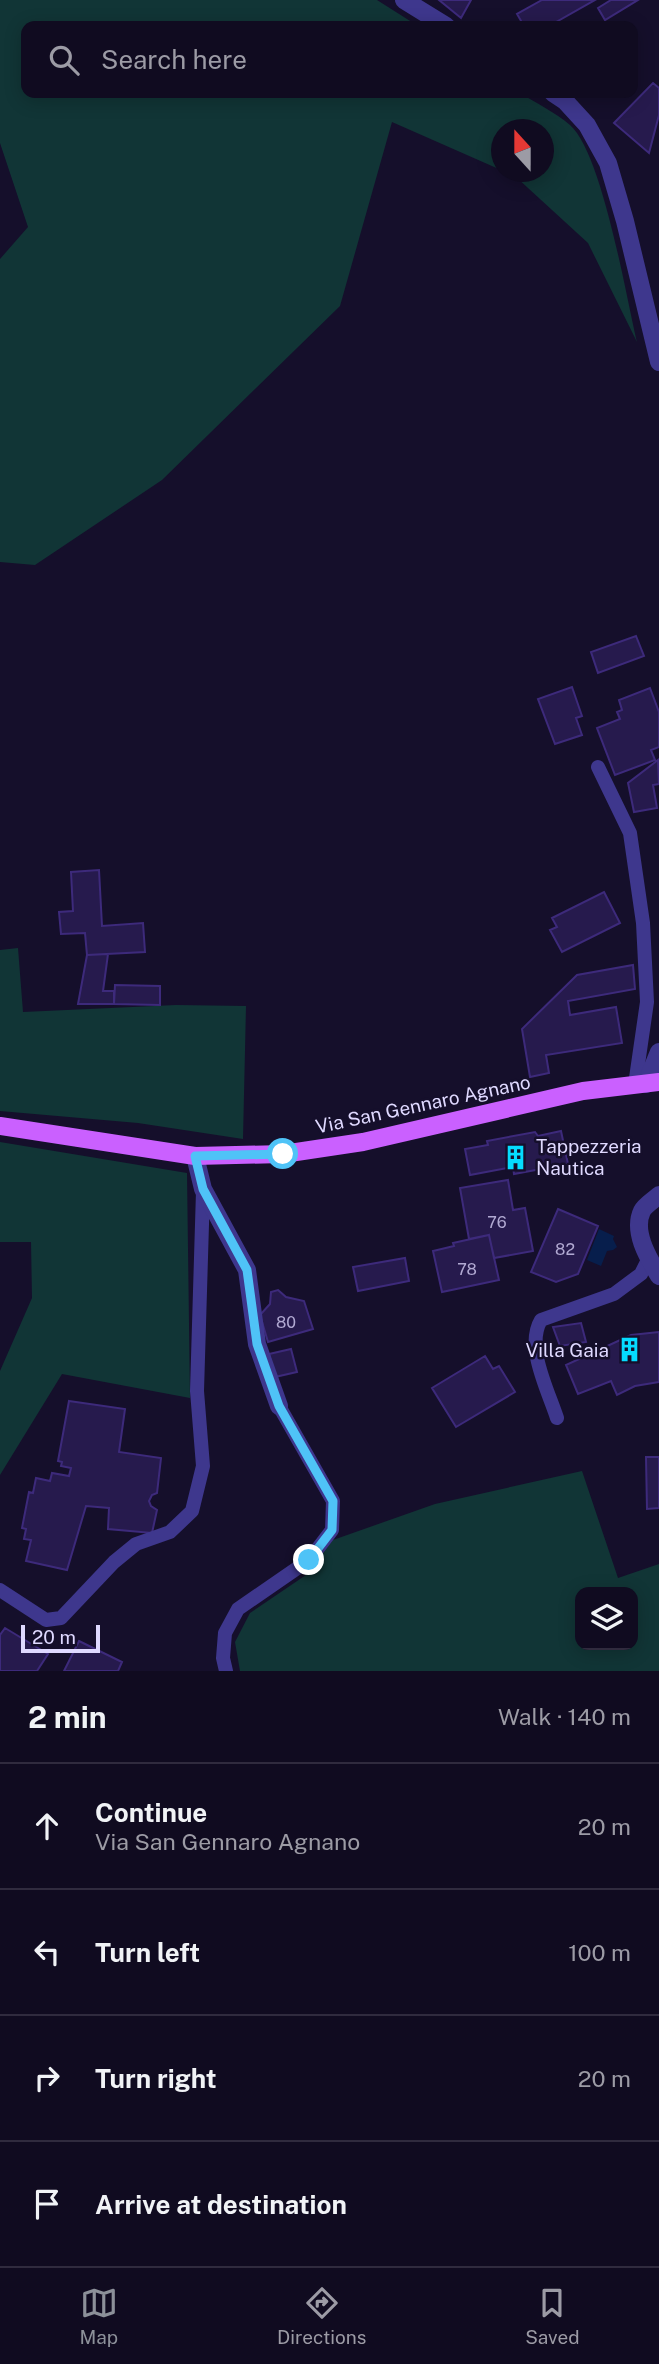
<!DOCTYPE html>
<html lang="en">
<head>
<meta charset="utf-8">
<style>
	body { margin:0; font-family:"Public Sans",sans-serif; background:#191429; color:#f1f3f6 }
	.controls { position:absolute; right:21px; bottom:21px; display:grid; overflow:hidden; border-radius:14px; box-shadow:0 4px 18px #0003 }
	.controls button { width:63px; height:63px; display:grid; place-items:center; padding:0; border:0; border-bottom:2px solid #302b3e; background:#100b20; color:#f1f3f6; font:35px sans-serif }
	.compass { position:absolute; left:491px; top:119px; width:63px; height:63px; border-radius:50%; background:#100b20; box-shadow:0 4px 18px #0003; rotate:339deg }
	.scale { position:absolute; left:21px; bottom:18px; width:79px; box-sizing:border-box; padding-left:7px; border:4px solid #dfd9ff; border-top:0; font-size:19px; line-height:24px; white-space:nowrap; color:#dfd9ff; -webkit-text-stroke:5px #150f2b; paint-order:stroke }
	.stop { position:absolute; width:21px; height:21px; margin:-16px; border:5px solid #4fc3f7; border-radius:50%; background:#fff }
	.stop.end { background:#4fc3f7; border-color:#fff; box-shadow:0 2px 7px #0008 }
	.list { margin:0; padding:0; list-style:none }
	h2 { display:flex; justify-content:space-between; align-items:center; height:91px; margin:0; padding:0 28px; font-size:30px }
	h2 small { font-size:23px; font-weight:400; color:#9c9ba5 }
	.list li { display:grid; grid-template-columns:46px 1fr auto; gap:21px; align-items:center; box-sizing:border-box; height:126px; padding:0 28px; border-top:2px solid #302b3e }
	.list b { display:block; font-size:26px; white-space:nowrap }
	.list p { margin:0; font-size:23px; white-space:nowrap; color:#9c9ba5 }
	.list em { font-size:23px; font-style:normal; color:#9c9ba5 }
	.icon { flex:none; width:38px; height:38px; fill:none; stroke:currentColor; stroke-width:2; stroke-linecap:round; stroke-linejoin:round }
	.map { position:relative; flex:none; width:659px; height:1671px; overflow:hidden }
	.search { position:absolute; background:#100b20; box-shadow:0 4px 18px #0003; left:21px; right:21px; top:21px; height:77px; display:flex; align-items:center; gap:18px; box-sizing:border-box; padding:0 24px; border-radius:14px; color:#9c9ba5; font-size:26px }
	.sheet { height:595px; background:#100b20 }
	nav { display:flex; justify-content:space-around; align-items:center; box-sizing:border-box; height:98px; border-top:2px solid #302b3e; background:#100b20; font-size:19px; color:#9c9ba5 }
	nav a { display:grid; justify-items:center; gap:4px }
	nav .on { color:#8c9099 }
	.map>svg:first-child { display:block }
	.green { fill:#113536; fill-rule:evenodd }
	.water { fill:#071e4c }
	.building { fill:#261a4d; stroke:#3d2a7b; stroke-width:2 }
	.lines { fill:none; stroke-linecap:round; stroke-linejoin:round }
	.service { stroke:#3e378d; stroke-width:14 }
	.minor { stroke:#3e378d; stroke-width:18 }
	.primary { stroke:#ca60ff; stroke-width:18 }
	.route { stroke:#4fc3f7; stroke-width:9 }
	.labels { text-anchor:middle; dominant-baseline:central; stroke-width:5; stroke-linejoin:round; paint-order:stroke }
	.number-label { font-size:16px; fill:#b1a9d2 }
	.street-label { font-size:19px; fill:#dfd9ff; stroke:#150f2b }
	.poi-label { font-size:19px; fill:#dfd9ff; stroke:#150f2b; text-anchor:start }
</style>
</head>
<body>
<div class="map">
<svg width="659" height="1671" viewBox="0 0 659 1671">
	<rect width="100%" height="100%" fill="#150f2b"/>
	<path class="green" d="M 0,0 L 377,0 L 418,26 L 26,26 L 26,93 L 520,93 C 536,103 556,113 570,125 C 602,153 626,296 637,342 L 588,243 L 516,177 L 504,172 L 544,172 L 544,130 L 502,130 L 501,170 L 392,122 L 340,306 L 162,480 L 35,565 L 0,562 L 0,259 L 28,227 L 0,143 Z
		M 18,948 L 23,1012 L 176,1005 L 246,1006 L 243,1139 L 138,1123 L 0,1111 L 0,950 Z
		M 0,1142 L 187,1173 L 190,1398 L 62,1374 L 0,1475 L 0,1371 L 32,1298 L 31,1242 L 0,1242 Z
		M 582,1471 L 618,1578 L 659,1564 L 659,1671 L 240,1671 L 235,1642 L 250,1613 L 306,1575 L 333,1540 L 435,1504 ZM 580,1592 L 633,1592 L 633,1645 L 580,1645 Z"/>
	<path class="water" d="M 599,1229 L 614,1236 L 613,1239 L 617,1247 L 613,1250 L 607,1251 L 601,1266 L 587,1260 Z"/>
	<path class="building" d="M 439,0 L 471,0 L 461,18 Z
		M 542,0 L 595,0 L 549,26 L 524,26 L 517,14 Z
		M 611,0 L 638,0 L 605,20 L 598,8 Z
		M 653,83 L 659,88 L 659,115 L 649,153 L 614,123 Z
		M 636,636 L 644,656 L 598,673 L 591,652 Z
		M 572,687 L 582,716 L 576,718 L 582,735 L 555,744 L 538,699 Z
		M 650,688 L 659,712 L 659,747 L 651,750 L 655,760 L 615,775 L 597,728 L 620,719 L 617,712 L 622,710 L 619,700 Z
		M 658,760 L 659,784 L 653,785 L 657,808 L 634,812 L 628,783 Z
		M 99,870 L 102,926 L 143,923 L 145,952 L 87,955 L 85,933 L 61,934 L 59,912 L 73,911 L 71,872 Z
		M 604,892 L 620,923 L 562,952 L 550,930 L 557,927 L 552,918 Z
		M 108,954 L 103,991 L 114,991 L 114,1004 L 78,1004 L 87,955 Z
		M 633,965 L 635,989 L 568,1001 L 570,1015 L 616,1007 L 622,1043 L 546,1055 L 549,1073 L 530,1077 L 522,1029 L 577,975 Z
		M 115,985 L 160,986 L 160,1005 L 114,1004 Z
		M 561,1131 L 568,1164 L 514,1174 L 513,1167 L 470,1175 L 465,1149 L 488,1145 L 487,1141 L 535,1132 L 538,1136 Z
		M 508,1180 L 513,1210 L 525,1208 L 533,1251 L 494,1258 L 489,1235 L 469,1239 L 460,1188 Z
		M 558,1209 L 598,1226 L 578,1274 L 556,1282 L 531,1272 Z
		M 489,1235 L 499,1280 L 442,1292 L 433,1251 L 454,1246 L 453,1243 Z
		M 405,1258 L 409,1281 L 358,1291 L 353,1267 Z
		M 278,1290 L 286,1297 L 304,1301 L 313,1329 L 268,1342 L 260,1315 L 270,1304 L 271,1292 Z
		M 581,1323 L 586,1342 L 560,1346 L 553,1327 Z
		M 659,1332 L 659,1382 L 635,1386 L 617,1395 L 611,1381 L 578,1394 L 566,1365 L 631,1335 Z
		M 291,1349 L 297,1372 L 275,1377 L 269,1354 Z
		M 485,1356 L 493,1369 L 499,1366 L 515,1392 L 456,1427 L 432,1388 Z
		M 69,1401 L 125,1409 L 119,1452 L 161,1458 L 157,1493 L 152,1495 L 149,1501 L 151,1506 L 157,1510 L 152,1533 L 108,1529 L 109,1508 L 86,1506 L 67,1570 L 26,1561 L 31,1540 L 24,1539 L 26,1529 L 22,1528 L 29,1492 L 33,1493 L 36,1478 L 50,1481 L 52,1473 L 69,1476 L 71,1468 L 61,1466 L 62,1462 L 58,1461 Z
		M 646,1457 L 659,1457 L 659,1508 L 647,1509 Z
		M 5,1628 L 48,1654 L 37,1671 L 0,1671 L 0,1635 Z
		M 79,1641 L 122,1662 L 118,1671 L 64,1671 Z"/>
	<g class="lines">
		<path class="service" d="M 598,767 L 630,833 L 643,923 L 647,1002 L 635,1085
			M 557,1418 C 548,1390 525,1347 541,1320 L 614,1294 L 641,1274 L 649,1258
			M 0,1590 L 46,1620 L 61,1618 L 114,1562 L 136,1544 L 170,1532 L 192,1511 L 203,1466 L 197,1391 L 203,1191
			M 226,1671 L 223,1658 L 225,1633 L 238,1609 L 309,1560 L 332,1530 L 333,1501 L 279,1406"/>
		<path class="minor" d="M 404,0 L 446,26
			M 553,93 L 565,101 L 587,125 L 608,163 L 625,221 L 659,362
			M 646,1084 L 659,1052
			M 195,1156 L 203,1189 L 247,1270 L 257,1344 L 279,1406
			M 659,1195 C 654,1200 645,1205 642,1211 C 632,1232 649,1259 659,1276"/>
		<path class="primary" d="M 0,1126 L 195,1156 L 283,1154 L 363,1142 L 583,1091 L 659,1082"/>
	</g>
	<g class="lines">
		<path class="route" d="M 283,1154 L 195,1156 L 203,1189 L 247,1270 L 257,1344 L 279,1406 L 333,1501 L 332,1530 L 309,1560"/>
	</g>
	<defs>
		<symbol id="building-bare" viewBox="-9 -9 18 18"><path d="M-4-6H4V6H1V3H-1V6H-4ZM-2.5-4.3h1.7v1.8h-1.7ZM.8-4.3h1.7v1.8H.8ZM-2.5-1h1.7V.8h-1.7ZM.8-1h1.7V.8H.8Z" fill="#05dcff" stroke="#150f2b" stroke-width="2.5" paint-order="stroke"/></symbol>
	</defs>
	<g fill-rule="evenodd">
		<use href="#building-bare" x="498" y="1140" width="35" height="35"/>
		<use href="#building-bare" x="612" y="1332" width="35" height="35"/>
	</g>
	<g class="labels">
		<g class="number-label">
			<text x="497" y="1222">76</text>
			<text x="565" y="1249">82</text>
			<text x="467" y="1269">78</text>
			<text x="286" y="1322">80</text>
		</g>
		<g class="street-label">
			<text transform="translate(423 1104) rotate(-12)">Via San Gennaro Agnano</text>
		</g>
		<g class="poi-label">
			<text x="536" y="1146">Tappezzeria<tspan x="536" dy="22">Nautica</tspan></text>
			<text x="609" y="1350" text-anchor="end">Villa Gaia</text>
		</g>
	</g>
</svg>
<div class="controls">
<button><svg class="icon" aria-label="layers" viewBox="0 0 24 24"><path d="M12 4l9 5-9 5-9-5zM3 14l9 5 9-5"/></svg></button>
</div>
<svg class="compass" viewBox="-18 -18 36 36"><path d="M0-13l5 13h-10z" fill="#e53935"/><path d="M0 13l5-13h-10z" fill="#9c9ba5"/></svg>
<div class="scale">20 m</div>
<div class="stop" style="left:283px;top:1154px"></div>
<div class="stop end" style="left:309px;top:1560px"></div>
<div class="search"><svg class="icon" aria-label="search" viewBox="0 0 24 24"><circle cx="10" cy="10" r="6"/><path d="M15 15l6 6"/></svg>Search here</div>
</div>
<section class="sheet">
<h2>2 min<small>Walk · 140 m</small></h2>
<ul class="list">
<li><svg class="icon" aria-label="ahead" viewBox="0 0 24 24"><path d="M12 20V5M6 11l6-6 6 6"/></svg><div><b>Continue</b><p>Via San Gennaro Agnano</p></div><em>20 m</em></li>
<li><svg class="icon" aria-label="left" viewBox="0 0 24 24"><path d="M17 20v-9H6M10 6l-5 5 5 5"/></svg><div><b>Turn left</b></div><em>100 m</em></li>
<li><svg class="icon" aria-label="right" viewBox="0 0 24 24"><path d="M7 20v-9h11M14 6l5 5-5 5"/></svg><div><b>Turn right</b></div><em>20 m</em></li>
<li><svg class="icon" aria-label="arrive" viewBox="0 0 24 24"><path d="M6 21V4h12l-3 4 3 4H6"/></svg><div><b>Arrive at destination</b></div></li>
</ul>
</section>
<nav>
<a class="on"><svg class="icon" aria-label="map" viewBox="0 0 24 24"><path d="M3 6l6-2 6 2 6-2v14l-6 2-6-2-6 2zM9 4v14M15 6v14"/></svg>Map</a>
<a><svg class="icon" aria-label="directions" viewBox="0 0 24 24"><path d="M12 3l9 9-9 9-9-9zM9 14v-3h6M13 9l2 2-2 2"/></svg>Directions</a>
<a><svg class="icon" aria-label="saved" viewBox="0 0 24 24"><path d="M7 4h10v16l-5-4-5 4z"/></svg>Saved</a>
</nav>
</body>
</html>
